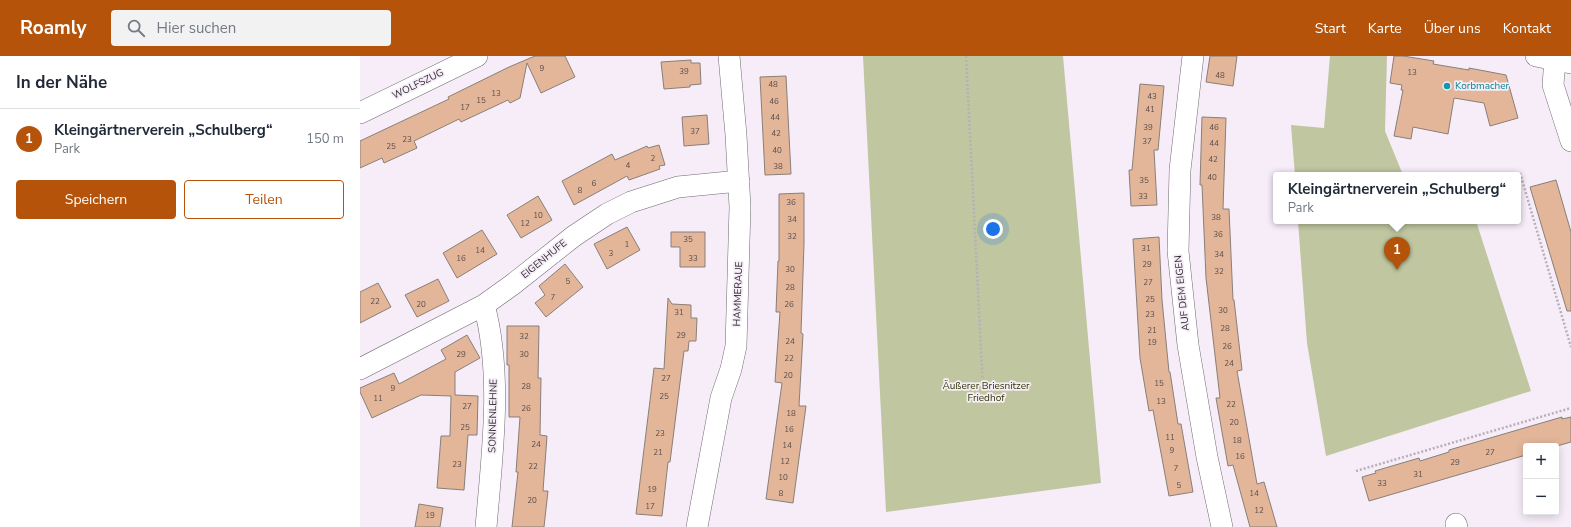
<!DOCTYPE html>
<html lang="de">
<head>
<meta charset="utf-8">
<style>
	body { margin:0; font-family:"Nunito Sans",sans-serif; background:#f2f2f3; color:#1f2937 }
	.controls { position:absolute; right:12px; bottom:12px; display:grid; overflow:hidden; border-radius:4px; box-shadow:0 2px 10px #0003 }
	.controls button { width:36px; height:36px; display:grid; place-items:center; padding:0; border:0; border-bottom:1px solid #e0e1e3; background:#fff; color:#1f2937; font:20px sans-serif }
	.you { position:absolute; left:633px; top:173px; width:14px; height:14px; margin:-10px; border:3px solid #fff; border-radius:50%; background:#1a73e8; box-shadow:0 0 0 6px #1a73e833 }
	.badge { display:grid; place-items:center; width:26px; height:26px; border-radius:50%; background:#b45309; color:#fff; font-size:13px; font-weight:700 }
	.pin { position:absolute; translate:-50% -33px; filter:drop-shadow(0 1px 2px #0008) }
	.pin::after { content:''; position:absolute; top:21px; width:14px; height:12px; background:inherit; clip-path:polygon(0 0,100% 0,50% 100%) }
	.popup { position:absolute; left:913px; top:116px; width:248px; height:52px; box-sizing:border-box; display:grid; place-content:center; border-radius:4px; background:#fff; filter:drop-shadow(0 1px 3px #0005); font-size:13px; white-space:nowrap; color:#747a83 }
	.popup b { font-size:15px; color:#1f2937 }
	.popup::after { content:''; position:absolute; left:50%; top:100%; margin-left:-8px; border:8px solid transparent; border-top-color:#fff }
	.list { margin:0; padding:0; list-style:none }
	h2 { display:flex; justify-content:space-between; align-items:center; height:52px; margin:0; padding:0 16px; font-size:17px }
	h2 small { font-size:13px; font-weight:400; color:#747a83 }
	.list li { display:grid; grid-template-columns:26px 1fr auto; gap:12px; align-items:center; box-sizing:border-box; height:60px; padding:0 16px; border-top:1px solid #e0e1e3 }
	.list b { display:block; font-size:15px; white-space:nowrap }
	.list p { margin:0; font-size:13px; white-space:nowrap; color:#747a83 }
	.list em { font-size:13px; font-style:normal; color:#747a83 }
	.actions { display:flex; gap:8px; padding:12px 16px }
	.actions a { flex:1; padding:9px 0; border:1px solid #b45309; border-radius:4px; text-align:center; font-size:14px; color:#b45309 }
	.actions .main { background:#b45309; color:#fff }
	.icon { flex:none; width:22px; height:22px; fill:none; stroke:currentColor; stroke-width:2; stroke-linecap:round; stroke-linejoin:round }
	.map { position:relative; flex:none; width:1211px; height:471px; overflow:hidden }
	header { display:flex; align-items:center; gap:24px; box-sizing:border-box; height:56px; padding:0 20px; background:#b45309; color:#fff }
	header strong { font-size:19px }
	nav { display:flex; gap:22px; margin-inline-start:auto; font-size:14px }
	.search { width:280px; height:36px; background:#f2f2f3; display:flex; align-items:center; gap:10px; box-sizing:border-box; padding:0 14px; border-radius:4px; color:#747a83; font-size:15px }
	main { display:flex }
	aside { flex:1; background:#fff }
	.map>svg:first-child { display:block }
	.green { fill:#bfc6a0 }
	.building { fill:#e3b69a; stroke:#897f78 }
	.lines { fill:none; stroke-linecap:round; stroke-linejoin:round }
	.street-casing { stroke:#706972; stroke-width:22 }
	.path { stroke:#b7b0b9; stroke-width:2.5; stroke-dasharray:2 2; stroke-linecap:butt }
	.street { stroke:#fff; stroke-width:21 }
	.culture-dot { fill:#0f9aa8; stroke:#f6edf8; stroke-width:1.5 }
	.labels { text-anchor:middle; dominant-baseline:central; stroke-width:3.5; stroke-linejoin:round; paint-order:stroke }
	.number-label { font-size:8px; fill:#5c4e4a }
	.street-label { font-size:10px; fill:#2f2c30; stroke:#f6edf8 }
	.culture-label { font-size:10px; fill:#0d838f; stroke:#f6edf8; text-anchor:start }
	.park-label { font-size:10px; fill:#313700; stroke:#f6edf8 }
</style>
</head>
<body>
<header>
<strong>Roamly</strong>
<div class="search"><svg class="icon" aria-label="search" viewBox="0 0 24 24"><circle cx="10" cy="10" r="6"/><path d="M15 15l6 6"/></svg>Hier suchen</div>
<nav><a>Start</a><a>Karte</a><a>Über uns</a><a>Kontakt</a></nav>
</header>
<main>
<aside>
<h2>In der Nähe<small></small></h2>
<ul class="list">
<li><span class="badge">1</span><div><b>Kleingärtnerverein „Schulberg“</b><p>Park</p></div><em>150 m</em></li>
</ul>
<div class="actions"><a class="main">Speichern</a><a>Teilen</a></div>
</aside>
<div class="map">
<svg width="1211" height="471" viewBox="0 0 1211 471">
	<rect width="100%" height="100%" fill="#f6edf8"/>
	<path class="green" d="M 503,0 L 703,0 L 741,427 L 526,456 Z
		M 970,0 L 1027,0 L 1025,75 L 1043,119 L 935,119 L 931,69 L 964,72 Z
		M 938,165 L 1116,165 L 1171,335 L 966,400 L 947,287 Z"/>
	<path class="building" d="M 175,0 L 205,0 L 215,21 L 181,37 L 167,7 L 160,42 L 150,47 L 148,44 L 101,66 L 99,63 L 54,85 L 57,92 L 24,107 L 22,102 L 0,112 L 0,85 L 89,43 L 88,41 L 149,11 Z
		M 850,0 L 877,0 L 873,30 L 846,26 Z
		M 1034,0 L 1043,0 L 1074,5 L 1073,8 L 1109,14 L 1109,12 L 1146,19 L 1158,62 L 1130,70 L 1124,47 L 1094,42 L 1088,78 L 1053,71 L 1051,83 L 1034,80 L 1043,34 L 1041,34 L 1042,29 L 1030,27 Z
		M 331,4 L 331,7 L 340,7 L 341,28 L 330,29 L 330,31 L 304,33 L 301,6 Z
		M 426,20 L 431,118 L 405,119 L 400,21 Z
		M 780,28 L 804,30 L 798,94 L 794,94 L 797,149 L 771,150 L 769,114 L 772,114 Z
		M 347,59 L 349,88 L 324,90 L 322,61 Z
		M 842,61 L 866,62 L 863,153 L 869,153 L 873,244 L 874,244 L 882,314 L 877,315 L 897,428 L 904,426 L 917,471 L 890,471 L 873,409 L 868,410 L 856,342 L 860,342 L 846,222 L 842,129 L 840,129 Z
		M 299,89 L 305,109 L 299,110 L 300,113 L 269,124 L 267,120 L 214,149 L 202,125 L 252,98 L 255,104 L 287,90 L 288,92 Z
		M 1196,124 L 1211,176 L 1211,255 L 1207,255 L 1170,131 Z
		M 444,137 L 444,188 L 441,277 L 443,278 L 439,350 L 446,350 L 433,447 L 406,443 L 422,327 L 415,326 L 420,256 L 416,256 L 418,205 L 419,205 L 419,138 Z
		M 178,140 L 192,164 L 161,182 L 147,159 Z
		M 267,171 L 280,194 L 247,213 L 234,188 Z
		M 122,174 L 137,198 L 97,222 L 83,197 Z
		M 311,176 L 345,176 L 345,211 L 320,211 L 320,191 L 311,191 Z
		M 799,181 L 802,244 L 809,316 L 810,316 L 818,368 L 821,368 L 833,436 L 809,440 L 793,354 L 789,355 L 780,302 L 773,183 Z
		M 205,208 L 223,231 L 186,261 L 175,247 L 185,239 L 179,230 Z
		M 78,223 L 89,245 L 57,261 L 45,239 Z
		M 18,227 L 31,251 L 0,267 L 0,236 Z
		M 308,242 L 312,248 L 331,249 L 331,262 L 337,262 L 336,285 L 329,285 L 328,295 L 324,295 L 310,406 L 308,406 L 302,460 L 276,458 L 294,312 L 304,313 Z
		M 147,270 L 179,270 L 178,322 L 181,322 L 180,379 L 187,380 L 183,435 L 188,435 L 184,471 L 152,471 L 158,416 L 156,416 L 160,361 L 149,361 L 149,309 L 147,309 Z
		M 107,279 L 120,302 L 95,316 L 95,339 L 118,340 L 117,379 L 108,379 L 104,434 L 77,432 L 81,380 L 90,380 L 91,340 L 61,339 L 12,362 L 0,336 L 0,332 L 34,317 L 39,328 L 86,303 L 81,294 Z
		M 1202,361 L 1202,363 L 1211,361 L 1211,386 L 1197,390 L 1166,390 L 1166,399 L 1009,445 L 1002,421 L 1016,417 L 1015,415 L 1059,402 L 1060,405 L 1089,396 L 1089,394 Z
		M 59,448 L 83,452 L 80,471 L 55,471 Z"/>
	<g class="lines">
		<defs>
			<path id="street" d="M 833,0 L 820,114 L 818,195 L 828,289 L 847,401 L 862,471
				M 1176,0 L 1211,7
				M 1195,3 L 1193,29 L 1211,85
				M 0,57 L 117,0
				M 124,249 C 143,319 132,400 126,471
				M 0,313 L 124,249 L 152,229 L 214,180 L 247,158 L 271,146 L 318,131 L 379,125
				M 1096,468 L 1097,471
				M 337,471 L 361,342 L 371,313 L 376,290 L 380,151 L 376,79 L 369,0"/>
		</defs>
		<use href="#street" class="street-casing"/>
		<path class="path" d="M 606,0 L 623,333
			M 1160,117 L 1211,291
			M 996,415 L 1211,352"/>
		<use href="#street" class="street"/>
	</g>
	<circle class="culture-dot" cx="1087" cy="30" r="4"/>
	<g class="labels">
		<g class="number-label">
			<text x="182" y="12">9</text>
			<text x="324" y="15">39</text>
			<text x="1052" y="16">13</text>
			<text x="860" y="19">48</text>
			<text x="413" y="28">48</text>
			<text x="136" y="37">13</text>
			<text x="792" y="40">43</text>
			<text x="121" y="44">15</text>
			<text x="414" y="45">46</text>
			<text x="105" y="51">17</text>
			<text x="790" y="53">41</text>
			<text x="415" y="61">44</text>
			<text x="788" y="71">39</text>
			<text x="854" y="71">46</text>
			<text x="335" y="75">37</text>
			<text x="416" y="77">42</text>
			<text x="47" y="83">23</text>
			<text x="787" y="85">37</text>
			<text x="854" y="87">44</text>
			<text x="31" y="90">25</text>
			<text x="417" y="94">40</text>
			<text x="293" y="102">2</text>
			<text x="853" y="103">42</text>
			<text x="268" y="109">4</text>
			<text x="418" y="110">38</text>
			<text x="852" y="121">40</text>
			<text x="784" y="124">35</text>
			<text x="234" y="127">6</text>
			<text x="220" y="134">8</text>
			<text x="783" y="140">33</text>
			<text x="431" y="146">36</text>
			<text x="178" y="159">10</text>
			<text x="856" y="161">38</text>
			<text x="432" y="163">34</text>
			<text x="165" y="167">12</text>
			<text x="858" y="178">36</text>
			<text x="432" y="180">32</text>
			<text x="328" y="183">35</text>
			<text x="267" y="188">1</text>
			<text x="786" y="192">31</text>
			<text x="120" y="194">14</text>
			<text x="251" y="197">3</text>
			<text x="859" y="198">34</text>
			<text x="101" y="202">16</text>
			<text x="333" y="202">33</text>
			<text x="787" y="208">29</text>
			<text x="430" y="213">30</text>
			<text x="859" y="215">32</text>
			<text x="208" y="225">5</text>
			<text x="788" y="226">27</text>
			<text x="430" y="231">28</text>
			<text x="193" y="241">7</text>
			<text x="790" y="243">25</text>
			<text x="15" y="245">22</text>
			<text x="61" y="248">20</text>
			<text x="429" y="248">26</text>
			<text x="863" y="254">30</text>
			<text x="319" y="256">31</text>
			<text x="790" y="258">23</text>
			<text x="865" y="272">28</text>
			<text x="792" y="274">21</text>
			<text x="321" y="279">29</text>
			<text x="164" y="280">32</text>
			<text x="430" y="285">24</text>
			<text x="792" y="286">19</text>
			<text x="867" y="290">26</text>
			<text x="101" y="298">29</text>
			<text x="164" y="298">30</text>
			<text x="429" y="302">22</text>
			<text x="869" y="307">24</text>
			<text x="428" y="319">20</text>
			<text x="306" y="322">27</text>
			<text x="799" y="327">15</text>
			<text x="166" y="330">28</text>
			<text x="33" y="332">9</text>
			<text x="304" y="340">25</text>
			<text x="18" y="342">11</text>
			<text x="801" y="345">13</text>
			<text x="871" y="348">22</text>
			<text x="107" y="350">27</text>
			<text x="166" y="352">26</text>
			<text x="431" y="357">18</text>
			<text x="874" y="366">20</text>
			<text x="105" y="371">25</text>
			<text x="429" y="373">16</text>
			<text x="300" y="377">23</text>
			<text x="810" y="381">11</text>
			<text x="877" y="384">18</text>
			<text x="176" y="388">24</text>
			<text x="427" y="389">14</text>
			<text x="812" y="394">9</text>
			<text x="298" y="396">21</text>
			<text x="1130" y="396">27</text>
			<text x="880" y="400">16</text>
			<text x="425" y="405">12</text>
			<text x="1095" y="406">29</text>
			<text x="97" y="408">23</text>
			<text x="173" y="410">22</text>
			<text x="816" y="412">7</text>
			<text x="1058" y="418">31</text>
			<text x="423" y="421">10</text>
			<text x="1022" y="427">33</text>
			<text x="819" y="429">5</text>
			<text x="292" y="433">19</text>
			<text x="421" y="437">8</text>
			<text x="894" y="437">14</text>
			<text x="172" y="444">20</text>
			<text x="290" y="450">17</text>
			<text x="899" y="454">12</text>
			<text x="70" y="459">19</text>
		</g>
		<g class="street-label">
			<text transform="translate(58 28) rotate(-26)">WOLFSZUG</text>
			<text transform="translate(184 203) rotate(-39)">EIGENHUFE</text>
			<text transform="translate(822 237) rotate(-96)">AUF DEM EIGEN</text>
			<text transform="translate(378 238) rotate(-88)">HAMMERAUE</text>
			<text transform="translate(133 360) rotate(-89)">SONNENLEHNE</text>
		</g>
		<g class="culture-label">
			<text x="1095" y="30">Korbmacher</text>
		</g>
		<g class="park-label">
			<text x="626" y="330">Äußerer Briesnitzer<tspan x="626" dy="12">Friedhof</tspan></text>
		</g>
	</g>
</svg>
<div class="controls">
<button>+</button>
<button>−</button>
</div>
<div class="you"></div>
<div class="pin badge" style="left:1037px;top:214px">1</div>
<div class="popup"><b>Kleingärtnerverein „Schulberg“</b>Park</div>
</div>
</main>
</body>
</html>
